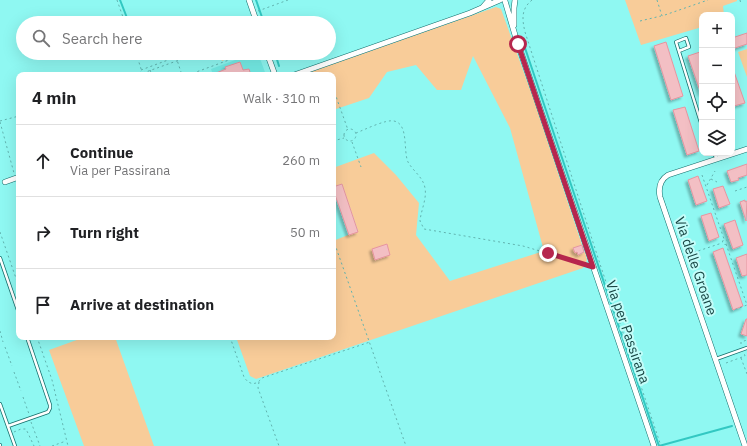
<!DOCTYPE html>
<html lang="en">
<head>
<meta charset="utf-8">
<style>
	body { margin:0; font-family:"IBM Plex Sans",sans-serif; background:#f2f2f2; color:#202124 }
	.controls { position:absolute; right:12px; top:12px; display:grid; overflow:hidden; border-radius:8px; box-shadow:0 4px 16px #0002 }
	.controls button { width:36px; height:36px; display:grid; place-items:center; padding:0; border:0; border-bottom:1px solid #e0e0e0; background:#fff; color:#202124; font:20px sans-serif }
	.stop { position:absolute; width:12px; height:12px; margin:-9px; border:3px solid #b6264d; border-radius:50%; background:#fff }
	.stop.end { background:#b6264d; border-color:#fff; box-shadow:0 1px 4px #0008 }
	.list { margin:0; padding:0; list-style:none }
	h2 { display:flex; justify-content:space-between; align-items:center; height:52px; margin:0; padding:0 16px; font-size:17px }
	h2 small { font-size:13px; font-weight:400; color:#757577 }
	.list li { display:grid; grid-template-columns:26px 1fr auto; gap:12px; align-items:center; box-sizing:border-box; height:72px; padding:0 16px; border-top:1px solid #e0e0e0 }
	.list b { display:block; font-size:15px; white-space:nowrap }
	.list p { margin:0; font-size:13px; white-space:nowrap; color:#757577 }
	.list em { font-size:13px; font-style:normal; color:#757577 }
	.icon { flex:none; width:22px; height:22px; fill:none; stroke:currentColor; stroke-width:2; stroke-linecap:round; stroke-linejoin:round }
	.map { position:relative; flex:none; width:747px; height:446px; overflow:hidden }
	.search { position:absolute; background:#fff; box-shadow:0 4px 16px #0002; left:16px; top:16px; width:320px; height:44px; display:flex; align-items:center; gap:10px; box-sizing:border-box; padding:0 14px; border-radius:22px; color:#757577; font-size:15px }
	.panel { position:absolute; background:#fff; box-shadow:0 4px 16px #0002; left:16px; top:72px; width:320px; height:268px; border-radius:8px }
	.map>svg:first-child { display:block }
	.built { fill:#75ede7 }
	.green { fill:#f8cc99 }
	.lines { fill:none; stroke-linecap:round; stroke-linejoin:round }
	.stream { stroke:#32c8c2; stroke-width:2 }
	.building { fill:#f3bfc4; stroke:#e795a0; filter:url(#shadow) }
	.lane-casing { stroke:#136e6b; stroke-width:4 }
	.street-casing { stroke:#136e6b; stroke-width:6 }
	.path { stroke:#61b3af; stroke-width:1; stroke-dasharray:2 3; stroke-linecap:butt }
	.lane { stroke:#fff; stroke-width:2.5 }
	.street { stroke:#fff; stroke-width:5 }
	.route { stroke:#b6264d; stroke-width:5 }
	.labels { text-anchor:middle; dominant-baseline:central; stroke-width:4; stroke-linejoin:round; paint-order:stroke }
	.street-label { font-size:14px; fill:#184543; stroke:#c3fdf9 }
</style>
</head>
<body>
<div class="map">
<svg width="747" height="446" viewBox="0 0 747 446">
	<defs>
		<filter id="shadow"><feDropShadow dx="-2.5" dy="2.5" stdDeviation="1" flood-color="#0004"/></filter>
	</defs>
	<rect width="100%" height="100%" fill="#8ff8f2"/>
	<path class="built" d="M 254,53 L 258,53 L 266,75 L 207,75 L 207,74 L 212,72 L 211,69 Z"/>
	<path class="green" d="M 625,0 L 737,0 L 737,1 L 723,6 L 724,15 L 702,15 L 702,27 L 641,45 Z
		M 496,7 L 501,9 L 532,95 L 582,245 L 573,248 L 575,252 L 577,252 L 578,255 L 585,252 L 587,260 L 583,268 L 256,379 L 250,376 L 236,337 L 333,337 L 333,241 L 358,231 L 342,184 L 333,187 L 333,168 L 374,153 L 396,175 L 419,203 L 416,235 L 450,281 L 544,251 L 510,128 L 473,56 L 461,90 L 437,90 L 416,65 L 387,72 L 369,98 L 333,110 L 333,75 L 302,75 Z
		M 747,49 L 747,77 L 738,52 Z
		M 219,53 L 233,53 L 234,56 L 222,61 Z
		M 85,337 L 115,337 L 154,446 L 84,446 L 49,350 Z"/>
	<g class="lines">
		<path class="stream" d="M 120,0 L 129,23
			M 256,0 L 264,23
			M 523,42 L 659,446
			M 275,53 L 279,66
			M 659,446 L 732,426"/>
	</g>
	<path class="building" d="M 747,33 L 747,44 L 732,49 L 732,38 Z
		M 666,42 L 683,96 L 671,100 L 654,46 Z
		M 700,52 L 702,56 L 701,94 L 688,56 Z
		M 240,62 L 243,70 L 249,69 L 251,75 L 211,75 L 226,69 L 225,67 Z
		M 732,66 L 745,103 L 734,106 L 732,100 Z
		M 685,107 L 699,151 L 687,155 L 673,110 Z
		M 747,164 L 747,175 L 738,178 L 739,180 L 731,182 L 727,171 Z
		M 698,176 L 707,201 L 696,205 L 688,180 Z
		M 342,184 L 358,232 L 349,235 L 333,189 L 333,187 Z
		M 723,186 L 730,204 L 719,208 L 713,189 Z
		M 745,200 L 745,202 L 747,201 L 746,221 L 740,202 Z
		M 711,213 L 719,237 L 709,241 L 701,216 Z
		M 735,220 L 743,245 L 733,249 L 724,224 Z
		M 387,244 L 390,255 L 375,260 L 372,249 Z
		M 582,245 L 584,252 L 578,255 L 577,252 L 575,253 L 573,248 Z
		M 723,248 L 743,306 L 733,310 L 713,252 Z
		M 747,254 L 747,275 L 742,276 L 736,258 Z
		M 746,319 L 747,319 L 747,336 L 741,334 Z"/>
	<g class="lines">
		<defs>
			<path id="lane" d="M 679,51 L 689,47 L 686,38 L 676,42 L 702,126
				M 713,153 L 717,158
				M 0,258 L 19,313
				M 716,359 L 747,348
				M 0,404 L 15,446
				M 8,426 L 48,412 L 50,408 L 50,405 L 27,337
				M 0,445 L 0,446"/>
			<path id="street" d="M 249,0 L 257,23
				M 505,1 L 515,35 L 654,446
				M 483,7 L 489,0
				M 514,25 L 514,8 L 515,0
				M 267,53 L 275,75
				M 294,75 L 470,13 L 500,0
				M 5,182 L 19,177
				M 745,446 L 660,197 C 658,187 660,180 668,175 L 747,149"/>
		</defs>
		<use href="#lane" class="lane-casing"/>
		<use href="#street" class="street-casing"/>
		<path class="path" d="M 117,0 L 125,23
			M 532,0 C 521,9 522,19 525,32 L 601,267 L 661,446
			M 657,0 L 662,16 L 708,0
			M 740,0 L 741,4
			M 258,11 L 288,0
			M 640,21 L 661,16
			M 136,53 L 143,75
			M 176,57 L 182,75
			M 141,70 L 187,53
			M 150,70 L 152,75
			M 143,73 L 199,53
			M 134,75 L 141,72
			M 188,75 L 248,53
			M 333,88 L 348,130
			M 0,121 L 19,116
			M 0,122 L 14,173
			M344 135a6 6 0 1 1 12 0a6 6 0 1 1-12 0Z
			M 356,133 C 364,130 386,119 394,121 C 409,124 403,151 408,162 C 413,171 423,177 425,188 C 427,199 421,210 420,221 L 424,229 L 523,246 L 587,265
			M 333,141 L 344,138
			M 352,142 L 361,167
			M 702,175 L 724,239
			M 711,179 L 717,182
			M 707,185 L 715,171
			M 735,191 L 747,187
			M 0,232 L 19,287
			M 333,239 L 406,446
			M722.5 242a2.5 2.5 0 1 1 5 0a2.5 2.5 0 1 1-5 0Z
			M 726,244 L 747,305 L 734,310
			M 689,254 L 722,243
			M 0,331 L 3,342
			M 37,337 L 52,380 L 68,446
			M 230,337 L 244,377 C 249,385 256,386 262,378 L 370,342
			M 741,344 L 741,342 L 747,340
			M 5,347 L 12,366
			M 741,358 L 747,374
			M 726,363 L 745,356 L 744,353
			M 14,372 L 21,391
			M 259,382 L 258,388 L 279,446
			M 23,397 L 29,414
			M 31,422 L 40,446
			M 14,432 L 21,429 L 26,429 L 34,446
			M 52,446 L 66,441"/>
		<use href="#lane" class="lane"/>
		<use href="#street" class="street"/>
	</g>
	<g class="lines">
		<path class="route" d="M 518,44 L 593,267 L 548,253"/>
	</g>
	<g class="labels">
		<g class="street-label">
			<text transform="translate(696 266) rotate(71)">Via delle Groane</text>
			<text transform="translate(628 332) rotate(71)">Via per Passirana</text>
		</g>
	</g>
</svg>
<div class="controls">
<button>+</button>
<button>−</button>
<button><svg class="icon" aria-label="locate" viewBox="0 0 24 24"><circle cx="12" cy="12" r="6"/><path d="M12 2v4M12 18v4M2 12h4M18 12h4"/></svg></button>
<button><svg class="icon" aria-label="layers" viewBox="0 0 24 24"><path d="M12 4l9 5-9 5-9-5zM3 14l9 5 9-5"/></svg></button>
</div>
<div class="stop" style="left:518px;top:44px"></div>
<div class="stop end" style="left:548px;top:253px"></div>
<div class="search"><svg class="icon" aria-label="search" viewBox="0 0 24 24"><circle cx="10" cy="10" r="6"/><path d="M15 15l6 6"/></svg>Search here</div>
<section class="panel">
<h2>4 min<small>Walk · 310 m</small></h2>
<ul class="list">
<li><svg class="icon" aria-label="ahead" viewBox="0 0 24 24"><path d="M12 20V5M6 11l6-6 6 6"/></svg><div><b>Continue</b><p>Via per Passirana</p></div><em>260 m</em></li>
<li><svg class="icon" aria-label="right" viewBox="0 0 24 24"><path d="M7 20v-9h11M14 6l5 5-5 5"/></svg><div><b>Turn right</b></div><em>50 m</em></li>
<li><svg class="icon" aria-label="arrive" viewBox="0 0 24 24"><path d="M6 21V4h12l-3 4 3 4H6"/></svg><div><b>Arrive at destination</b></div></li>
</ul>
</section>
</div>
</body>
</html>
